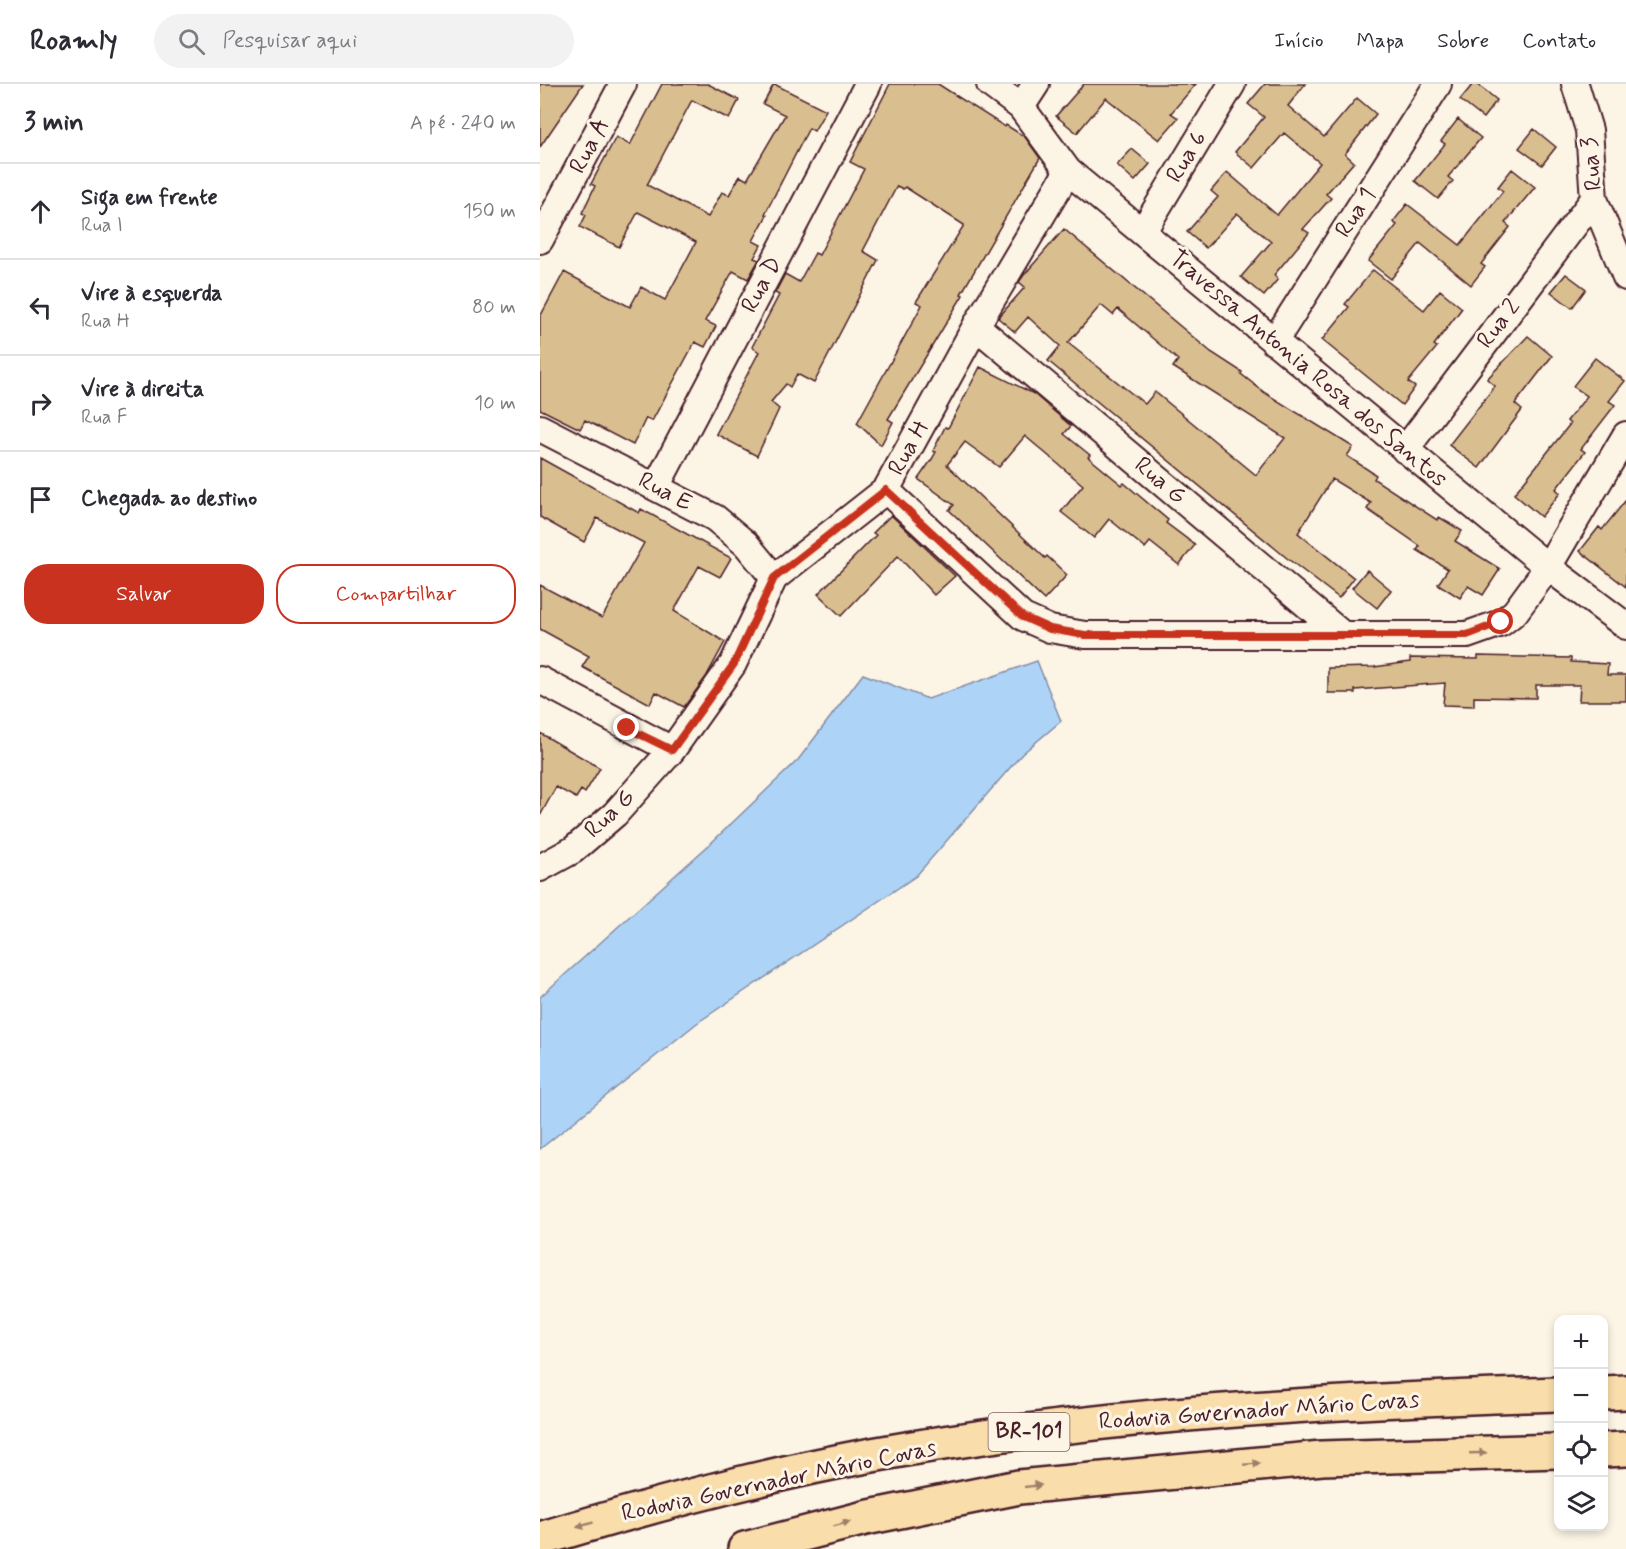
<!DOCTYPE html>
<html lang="pt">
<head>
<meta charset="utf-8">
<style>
	body { margin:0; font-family:Mynerve,sans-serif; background:#f2f2f3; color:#2b2b33 }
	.controls { position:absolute; right:18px; bottom:18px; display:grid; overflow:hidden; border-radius:12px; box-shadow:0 3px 9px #0003 }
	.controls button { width:54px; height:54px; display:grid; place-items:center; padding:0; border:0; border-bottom:2px solid #e1e1e2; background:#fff; color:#2b2b33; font:30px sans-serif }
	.stop { position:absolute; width:18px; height:18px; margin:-14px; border:4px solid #c8321e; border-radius:50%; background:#fff }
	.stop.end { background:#c8321e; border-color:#fff; box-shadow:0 2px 6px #0008 }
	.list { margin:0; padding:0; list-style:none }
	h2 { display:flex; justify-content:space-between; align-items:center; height:78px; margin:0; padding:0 24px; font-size:26px }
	h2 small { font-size:20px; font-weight:400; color:#7c7c81 }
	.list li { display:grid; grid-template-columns:39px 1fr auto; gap:18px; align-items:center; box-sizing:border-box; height:96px; padding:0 24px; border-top:2px solid #e1e1e2 }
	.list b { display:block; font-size:22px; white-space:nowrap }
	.list p { margin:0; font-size:20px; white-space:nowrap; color:#7c7c81 }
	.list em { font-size:20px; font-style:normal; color:#7c7c81 }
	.actions { display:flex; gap:12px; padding:18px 24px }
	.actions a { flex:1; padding:14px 0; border:2px solid #c8321e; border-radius:24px; text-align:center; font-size:21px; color:#c8321e }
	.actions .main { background:#c8321e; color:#fff }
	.icon { flex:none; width:33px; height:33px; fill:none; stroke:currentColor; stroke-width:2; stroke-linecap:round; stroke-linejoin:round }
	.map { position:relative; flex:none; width:1086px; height:1465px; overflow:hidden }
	header { display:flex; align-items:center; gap:36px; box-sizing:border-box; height:84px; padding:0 30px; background:#fff; border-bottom:2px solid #e1e1e2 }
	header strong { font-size:28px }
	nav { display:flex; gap:33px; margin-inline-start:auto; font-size:21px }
	.search { width:420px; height:54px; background:#f2f2f3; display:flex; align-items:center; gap:15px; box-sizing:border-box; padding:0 21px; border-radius:33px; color:#7c7c81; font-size:22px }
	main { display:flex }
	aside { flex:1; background:#fff }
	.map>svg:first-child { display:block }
	.water { fill:#add4f7; stroke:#858ca5; stroke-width:1.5 }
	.building { fill:#d9bf8f; stroke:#4a1f2b; stroke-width:1.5; fill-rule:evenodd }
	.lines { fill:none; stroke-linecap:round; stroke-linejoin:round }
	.minor-casing { stroke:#4a1f2b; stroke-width:30 }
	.trunk-casing { stroke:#4a1f2b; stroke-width:38 }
	.minor { stroke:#fcf5e5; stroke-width:26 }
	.trunk { stroke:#f9deab; stroke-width:33 }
	.oneway { fill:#a27e6b }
	.route { stroke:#c8321e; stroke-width:8 }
	.labels { text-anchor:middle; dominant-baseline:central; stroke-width:6; stroke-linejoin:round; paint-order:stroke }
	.shield { fill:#fcf5e5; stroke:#7f5f63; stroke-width:1.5 }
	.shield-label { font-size:22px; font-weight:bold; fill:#4a1f2b }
	.street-label { font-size:24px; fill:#4a1f2b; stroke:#fcf5e5 }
</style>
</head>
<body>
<header>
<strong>Roamly</strong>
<div class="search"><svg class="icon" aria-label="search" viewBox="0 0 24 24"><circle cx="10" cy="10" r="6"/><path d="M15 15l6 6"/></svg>Pesquisar aqui</div>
<nav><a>Início</a><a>Mapa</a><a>Sobre</a><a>Contato</a></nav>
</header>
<main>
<aside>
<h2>3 min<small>A pé · 240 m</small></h2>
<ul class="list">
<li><svg class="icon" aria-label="ahead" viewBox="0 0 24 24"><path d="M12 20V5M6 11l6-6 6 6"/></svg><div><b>Siga em frente</b><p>Rua I</p></div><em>150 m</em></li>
<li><svg class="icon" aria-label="left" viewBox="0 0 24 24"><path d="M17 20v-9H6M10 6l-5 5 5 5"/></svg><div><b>Vire à esquerda</b><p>Rua H</p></div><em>80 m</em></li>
<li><svg class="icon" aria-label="right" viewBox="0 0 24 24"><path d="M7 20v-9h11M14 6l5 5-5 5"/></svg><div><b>Vire à direita</b><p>Rua F</p></div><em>10 m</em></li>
<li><svg class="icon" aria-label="arrive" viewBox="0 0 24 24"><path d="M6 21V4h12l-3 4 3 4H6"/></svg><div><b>Chegada ao destino</b></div></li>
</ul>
<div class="actions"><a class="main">Salvar</a><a>Compartilhar</a></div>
</aside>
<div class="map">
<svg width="1086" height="1465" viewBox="0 0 1086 1465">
	<rect width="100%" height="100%" fill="#fcf5e5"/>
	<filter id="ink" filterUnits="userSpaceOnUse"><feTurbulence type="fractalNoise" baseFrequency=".0167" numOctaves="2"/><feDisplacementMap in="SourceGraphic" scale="12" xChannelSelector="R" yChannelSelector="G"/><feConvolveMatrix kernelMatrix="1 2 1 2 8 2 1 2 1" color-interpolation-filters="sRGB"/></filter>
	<g filter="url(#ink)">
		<path class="water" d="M 497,577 L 521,637 L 482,670 L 376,792 L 157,939 L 0,1065 L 0,913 L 170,760 L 258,676 L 323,590 L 388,615 Z"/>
		<path class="building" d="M 0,0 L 43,0 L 0,63 Z
			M 122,0 L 168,0 L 199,16 L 189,35 L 152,16 L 107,101 L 168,133 L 182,108 L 189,111 L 200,92 L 207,96 L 245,31 L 223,20 L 234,0 L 286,26 L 274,47 L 269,44 L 225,130 L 227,131 L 213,157 L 221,161 L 214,174 L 219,176 L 208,195 L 193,187 L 165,237 L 176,242 L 165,263 L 155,258 L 112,337 L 106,334 L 93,361 L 45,336 L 40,345 L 0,325 L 0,233 L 24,188 L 90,223 L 101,203 L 125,216 L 156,158 L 98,128 L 79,163 L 40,143 L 46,131 L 42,129 L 55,102 L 51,100 L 76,53 L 90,61 Z
			M 350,0 L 398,0 L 465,43 L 466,41 L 485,53 L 500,74 L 421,210 L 423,211 L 348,335 L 353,338 L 341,361 L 317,339 L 382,221 L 376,218 L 424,141 L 365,103 L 363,105 L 357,102 L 323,167 L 338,176 L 274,299 L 257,290 L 250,303 L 246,300 L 231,318 L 239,325 L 217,372 L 176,350 L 219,268 L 212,263 L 239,211 L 235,209 L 245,190 L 259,198 L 275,169 L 279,171 L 324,85 L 310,78 Z
			M 544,0 L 656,0 L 631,29 L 638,34 L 619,56 L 566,14 L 537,49 L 516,32 Z
			M 725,0 L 765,0 L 748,22 L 784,53 L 817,14 L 836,30 L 805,70 L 814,78 L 786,110 L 791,114 L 763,145 L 769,149 L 734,191 L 738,195 L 724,212 L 701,193 L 731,158 L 697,129 L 666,164 L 647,148 L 678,113 L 671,107 L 687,88 L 737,131 L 780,79 L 744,49 L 714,84 L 695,68 L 724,33 L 708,20 Z
			M 933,0 L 937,0 L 957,16 L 943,34 L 920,16 Z
			M 918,35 L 941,54 L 908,93 L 913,97 L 898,115 L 875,97 L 905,60 L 901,57 Z
			M 994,45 L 1016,63 L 1002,81 L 979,64 Z
			M 592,65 L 610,80 L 595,97 L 577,81 Z
			M 972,85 L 995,103 L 965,139 L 970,143 L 941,180 L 945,183 L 931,201 L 880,159 L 851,195 L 828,177 L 857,141 L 853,138 L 867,120 L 920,161 L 963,107 L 958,103 Z
			M 524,145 L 671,268 L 702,288 L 701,290 L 725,309 L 813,363 L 807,372 L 836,391 L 834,395 L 897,436 L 899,433 L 922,447 L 915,457 L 960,485 L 943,511 L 928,502 L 920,514 L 898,500 L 908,485 L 877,466 L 880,462 L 827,425 L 831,419 L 792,395 L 758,449 L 814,494 L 799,514 L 748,475 L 508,277 L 520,262 L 488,233 L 475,248 L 458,234 L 485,203 L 479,198 L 484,191 ZM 561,221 L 573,231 L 578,225 L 638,276 L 633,283 L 745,354 L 716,391 L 615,308 L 605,320 L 528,259 Z
			M 833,186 L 884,226 L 900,206 L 922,224 L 894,261 L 897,263 L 868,298 L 875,303 L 862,321 L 782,256 L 809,223 L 805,220 Z
			M 1026,190 L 1046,205 L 1032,224 L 1011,208 Z
			M 988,252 L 1012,272 L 975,320 L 982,326 L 939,384 L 909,361 L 955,302 L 947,295 Z
			M 1055,274 L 1085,297 L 1069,317 L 1075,321 L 1041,365 L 1045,368 L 1016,405 L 1020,409 L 1001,433 L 974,410 L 1030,340 L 1027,337 L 1047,312 L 1033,302 Z
			M 440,283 L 494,310 L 531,342 L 524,350 L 550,371 L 548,373 L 582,401 L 584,399 L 628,436 L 626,439 L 655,461 L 639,481 L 610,458 L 605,464 L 569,435 L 554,454 L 521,428 L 543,401 L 485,352 L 459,383 L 425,358 L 407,381 L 505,474 L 507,472 L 527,491 L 504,516 L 409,426 L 414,421 L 378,395 L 392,375 L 396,368 L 393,367 L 405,343 L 408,344 Z
			M 0,374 L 99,429 L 101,425 L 191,474 L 180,493 L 159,482 L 134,527 L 185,558 L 166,593 L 144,623 L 116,608 L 110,620 L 42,583 L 49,572 L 0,545 L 0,501 L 62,534 L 104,459 L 57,434 L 44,458 L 0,433 Z
			M 1086,416 L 1086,503 L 1040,467 L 1059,443 L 1062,446 Z
			M 351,431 L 415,492 L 394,511 L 358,472 L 301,532 L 278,510 L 336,451 L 333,449 Z
			M 827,486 L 851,506 L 837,524 L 812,504 Z
			M 938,572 L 1031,574 L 1031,578 L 1068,580 L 1067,591 L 1086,591 L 1086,617 L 1039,617 L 1040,601 L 996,601 L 996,614 L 934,613 L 934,622 L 903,621 L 905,599 L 815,606 L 815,609 L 788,609 L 788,584 L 834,583 L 870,578 L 870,574 L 938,575 Z
			M 0,649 L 60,684 L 45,709 L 41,706 L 36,714 L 16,703 L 0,732 Z"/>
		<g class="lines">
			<defs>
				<path id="minor" d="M 450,0 L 481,23 L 528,87 L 1008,483 L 1086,542
					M 1035,0 L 1049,46 L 1054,115 L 1086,193
					M 481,23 L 496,0
					M 603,147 L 692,0
					M 0,156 L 83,0
					M 436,242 L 804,552
					M 734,258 L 898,0
					M 0,344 L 175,434 L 206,460 L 234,494
					M 865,366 L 1054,115
					M 116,403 L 328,0
					M 346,406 L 483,533 L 510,545 L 545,551 L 927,551 L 961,539 L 975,528 L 1008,483 L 1086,351
					M 0,596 L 132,666
					M 0,784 L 33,766 L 75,730 L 132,666 L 193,580 L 234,494 L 346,406 L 436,242 L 528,87"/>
				<path id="trunk" d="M 1064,1309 L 1086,1308
					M 1064,1366 L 1086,1365
					M 0,1455 C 109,1422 219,1392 332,1371 C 557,1330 790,1317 1018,1310
					M 205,1465 L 325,1434 L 479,1403 L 782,1374 L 1018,1367"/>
			</defs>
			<use href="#minor" class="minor-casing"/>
			<use href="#trunk" class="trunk-casing"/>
			<use href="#minor" class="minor"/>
			<use href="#trunk" class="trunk"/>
		</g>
		<defs><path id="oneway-solid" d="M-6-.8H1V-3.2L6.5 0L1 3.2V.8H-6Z" transform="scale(1.5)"/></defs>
		<g class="oneway">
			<use href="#oneway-solid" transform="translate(938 1369) rotate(-2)"/>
			<use href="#oneway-solid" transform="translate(712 1380) rotate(-5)"/>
			<use href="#oneway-solid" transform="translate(493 1402) rotate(-6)"/>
			<use href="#oneway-solid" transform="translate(302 1440) rotate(-15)"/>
			<use href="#oneway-solid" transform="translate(45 1441) rotate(163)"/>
		</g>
	</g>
	<g class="lines" filter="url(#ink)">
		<path class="route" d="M 87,644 L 132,666 L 194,580 L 234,494 L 346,406 L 483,533 L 510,545 L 545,551 L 927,551 L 961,538"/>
	</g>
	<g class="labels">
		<rect class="shield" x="448.5" y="1329" width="81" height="38" rx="4.5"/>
		<g class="shield-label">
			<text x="489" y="1348">BR-101</text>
		</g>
		<g class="street-label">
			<text transform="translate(50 62) rotate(-62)">Rua A</text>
			<text transform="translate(647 73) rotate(-59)">Rua 6</text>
			<text transform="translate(1052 80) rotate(-96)">Rua 3</text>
			<text transform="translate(816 129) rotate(-57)">Rua 1</text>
			<text transform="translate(222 201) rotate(-62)">Rua D</text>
			<text transform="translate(959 240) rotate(-53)">Rua 2</text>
			<text transform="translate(768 285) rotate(40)">Travessa Antonia Rosa dos Santos</text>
			<text transform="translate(369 364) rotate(-61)">Rua H</text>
			<text transform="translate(620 397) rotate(40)">Rua G</text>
			<text transform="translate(125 408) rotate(28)">Rua E</text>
			<text transform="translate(70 730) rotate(-44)">Rua G</text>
			<text transform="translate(719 1327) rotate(-4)">Rodovia Governador Mário Covas</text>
			<text transform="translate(239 1397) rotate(-12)">Rodovia Governador Mário Covas</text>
		</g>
	</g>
</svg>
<div class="controls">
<button>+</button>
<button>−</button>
<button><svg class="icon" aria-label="locate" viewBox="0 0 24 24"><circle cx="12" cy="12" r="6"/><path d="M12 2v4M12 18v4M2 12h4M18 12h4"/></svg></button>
<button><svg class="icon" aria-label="layers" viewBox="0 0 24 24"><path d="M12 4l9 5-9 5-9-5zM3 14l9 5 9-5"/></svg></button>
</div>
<div class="stop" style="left:961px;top:538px"></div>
<div class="stop end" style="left:87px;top:644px"></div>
</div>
</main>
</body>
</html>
